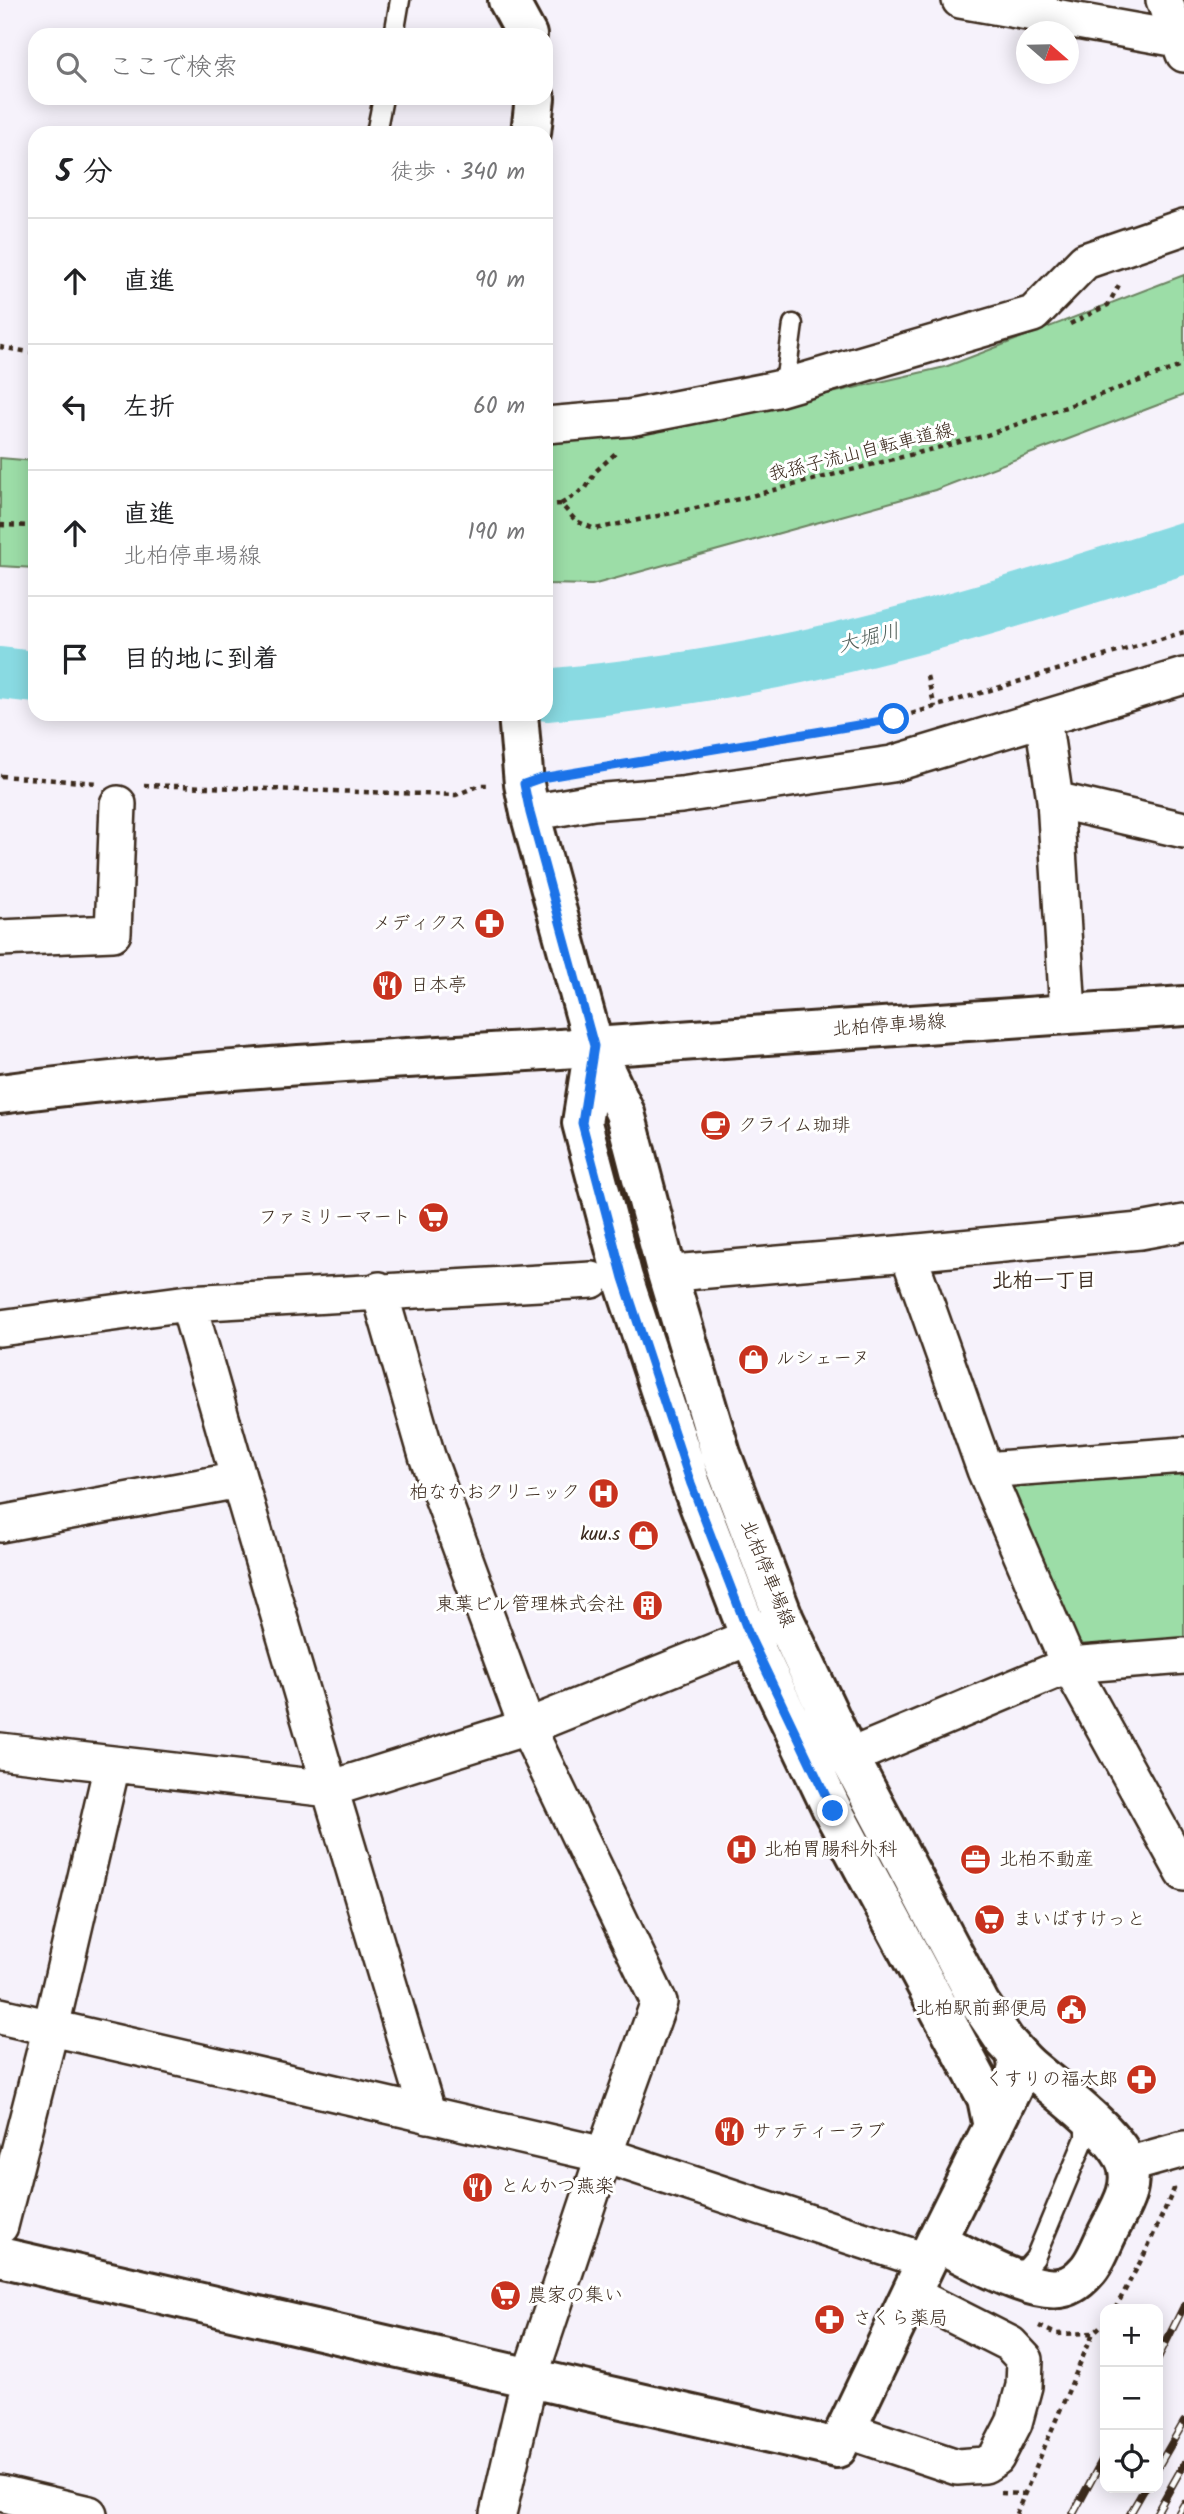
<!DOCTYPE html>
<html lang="ja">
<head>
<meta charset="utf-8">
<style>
	body { margin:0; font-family:Kalam,"Klee One",sans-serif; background:#f2f2f2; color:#202124 }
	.controls { position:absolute; right:21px; bottom:21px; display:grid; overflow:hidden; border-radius:14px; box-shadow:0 4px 18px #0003 }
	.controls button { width:63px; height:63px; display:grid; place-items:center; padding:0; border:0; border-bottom:2px solid #e0e0e0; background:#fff; color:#202124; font:35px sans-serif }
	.compass { position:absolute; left:1016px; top:21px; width:63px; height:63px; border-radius:50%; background:#fff; box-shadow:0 4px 18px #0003; rotate:110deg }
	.stop { position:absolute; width:21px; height:21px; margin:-16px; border:5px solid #1a73e8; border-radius:50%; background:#fff }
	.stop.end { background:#1a73e8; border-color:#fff; box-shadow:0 2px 7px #0008 }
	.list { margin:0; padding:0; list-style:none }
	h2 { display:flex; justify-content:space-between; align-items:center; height:91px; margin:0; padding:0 28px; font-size:30px }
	h2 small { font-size:23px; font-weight:400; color:#757577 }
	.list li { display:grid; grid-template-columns:46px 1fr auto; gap:21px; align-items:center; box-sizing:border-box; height:126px; padding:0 28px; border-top:2px solid #e0e0e0 }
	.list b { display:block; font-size:26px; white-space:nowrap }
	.list p { margin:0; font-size:23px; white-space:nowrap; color:#757577 }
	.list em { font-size:23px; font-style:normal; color:#757577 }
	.icon { flex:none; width:38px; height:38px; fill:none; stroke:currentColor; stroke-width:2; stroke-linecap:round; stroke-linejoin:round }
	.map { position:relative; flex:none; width:1184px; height:2514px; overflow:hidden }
	.search { position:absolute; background:#fff; box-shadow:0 4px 18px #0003; left:28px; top:28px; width:525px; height:77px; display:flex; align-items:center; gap:18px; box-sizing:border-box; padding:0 24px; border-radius:21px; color:#757577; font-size:26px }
	.panel { position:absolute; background:#fff; box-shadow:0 4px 18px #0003; left:28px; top:126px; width:525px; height:595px; border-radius:21px }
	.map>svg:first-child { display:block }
	.green { fill:#9cdda7; stroke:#6c8462; stroke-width:2 }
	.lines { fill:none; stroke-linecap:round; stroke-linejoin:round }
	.river { stroke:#89dae2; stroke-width:52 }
	.service-casing { stroke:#3b2a1e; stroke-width:23 }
	.minor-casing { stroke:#3b2a1e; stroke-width:40 }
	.tertiary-casing { stroke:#3b2a1e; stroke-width:44 }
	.secondary-casing { stroke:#3b2a1e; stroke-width:44 }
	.path { stroke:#3b2a1e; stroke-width:4.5; stroke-dasharray:5 5; stroke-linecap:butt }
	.service { stroke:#fff; stroke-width:18 }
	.minor { stroke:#fff; stroke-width:35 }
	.tertiary { stroke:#fff; stroke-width:38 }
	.secondary { stroke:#fff; stroke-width:38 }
	.rail-casing { stroke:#3b2a1e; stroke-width:8 }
	.rail { stroke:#fff; stroke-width:5; stroke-dasharray:16; stroke-linecap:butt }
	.route { stroke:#1a73e8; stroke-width:9 }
	.labels { text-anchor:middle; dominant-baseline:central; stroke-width:6; stroke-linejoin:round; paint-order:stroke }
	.street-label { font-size:19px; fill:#3b2a1e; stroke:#fff }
	.poi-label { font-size:19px; fill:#3b2a1e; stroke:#fff; text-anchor:start }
	.water-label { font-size:21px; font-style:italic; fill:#525f59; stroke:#fff }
	.neighbourhood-label { font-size:21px; font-weight:bold; fill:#3b2a1e; stroke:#fff }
</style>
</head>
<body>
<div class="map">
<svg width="1184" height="2514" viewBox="0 0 1184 2514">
	<rect width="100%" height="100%" fill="#f6f2fb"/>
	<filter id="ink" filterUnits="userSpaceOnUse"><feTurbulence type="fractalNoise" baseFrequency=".0143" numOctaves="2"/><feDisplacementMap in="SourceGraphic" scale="14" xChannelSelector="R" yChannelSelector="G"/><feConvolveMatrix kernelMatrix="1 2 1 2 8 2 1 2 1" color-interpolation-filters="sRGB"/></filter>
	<g filter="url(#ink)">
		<path class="green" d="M 1184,275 L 1184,395 L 935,490 L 592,585 L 546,584 L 546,438 L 762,409 L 945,367 Z
			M 0,458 L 35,461 L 35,568 L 0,566 Z
			M 1184,1469 L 1184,1641 L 1086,1647 L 1076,1639 L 1007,1490 L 1013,1480 Z"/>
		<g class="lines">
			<path class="river" d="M 0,673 L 35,677
				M 546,695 C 630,687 716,675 799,657 C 928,629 1058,588 1184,548"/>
			<defs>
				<path id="service" d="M 394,35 L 400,0
					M 376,133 L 383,98
					M 788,386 L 786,376 L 793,324
					M 1012,2276 L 1027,2267 L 1035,2258 L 1085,2138 L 1085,2124 L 1081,2116"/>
				<path id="minor" d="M 960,0 L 1178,39 L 1184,38
					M 1164,0 L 1184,54
					M 546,425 L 629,418 L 777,389 L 1033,314 L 1085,261 L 1184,227
					M 1043,719 L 1055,800 L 1068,1013
					M 1055,800 L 1184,830
					M 530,813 L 593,802 L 681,795 L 892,764 L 1184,676
					M 0,938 L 113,933 L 118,804
					M 1184,1223 L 1140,1231 L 908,1253 L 985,1470 L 1069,1665 L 1184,1873
					M 685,1272 L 908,1253
					M 379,1290 L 427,1456 L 527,1727 L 659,2002 L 604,2155 L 530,2376 L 498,2514
					M 0,1328 L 188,1303
					M 985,1470 L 1184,1455
					M 239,1480 L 330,1789 L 527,1727 L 750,1637 L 776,1623
					M 0,1524 L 239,1480 L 188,1303 L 592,1280
					M 0,1751 L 330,1789 L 428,2115
					M 849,1757 L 1069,1665 L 1184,1656
					M 0,2016 L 604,2155 L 926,2261
					M 1127,2165 L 1184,2149
					M 0,2226 L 51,2027 L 112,1765
					M 846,2430 L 957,2467 L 985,2465 L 996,2458 L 1014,2423 L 1024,2386 L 1025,2360 L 1010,2344 L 911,2294
					M 0,2493 L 89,2514"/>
				<path id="tertiary" d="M 508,0 L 527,35
					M 531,133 L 535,98
					M 0,1094 C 197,1068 396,1059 594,1047 L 530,813 L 524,784 L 518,714
					M 936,2241 C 964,2255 1029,2293 1059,2288 C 1069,2287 1079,2280 1086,2272 C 1096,2262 1102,2243 1109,2230 C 1119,2210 1134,2189 1127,2165 C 1117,2133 1052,2087 1026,2064
					M 0,2257 L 837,2448 L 936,2241 L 1013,2086 L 1018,2067 L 1016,2055"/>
				<path id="secondary" d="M 594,1047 L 582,1123 L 623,1278 L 691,1484 L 750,1637 L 833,1811 L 987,2098 L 993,2127
					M 594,1047 L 625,1113 L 666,1270 L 721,1454 L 784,1619 L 849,1757 L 980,2004 L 1005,2041 L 1026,2064
					M 594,1047 L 1184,1006"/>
			</defs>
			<use href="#service" class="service-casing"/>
			<use href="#minor" class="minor-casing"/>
			<use href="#tertiary" class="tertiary-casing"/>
			<use href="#secondary" class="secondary-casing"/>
			<path class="path" d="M 1070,324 L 1108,305 L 1120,283
				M 0,347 L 35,353
				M 561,504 L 586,488 L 596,471 L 618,451
				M 546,505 L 561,504 L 576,521 L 595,529 L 739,499 L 987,435 L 1184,365
				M 0,525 L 35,526
				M 927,676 L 935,707
				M 616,766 L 894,719 L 1184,632
				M 0,776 L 97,783
				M 144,785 L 456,795 L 480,785 L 490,785
				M 1115,2309 L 1145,2253 L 1174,2189 L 1173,2184
				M 1039,2326 L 1056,2334 L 1093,2333 L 1105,2322
				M 1001,2493 L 1025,2494
				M 1016,2514 L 1093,2333"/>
			<use href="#service" class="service"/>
			<use href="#minor" class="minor"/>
			<use href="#tertiary" class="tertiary"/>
			<use href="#secondary" class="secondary"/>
			<defs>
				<path id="rail" d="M 1158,2358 L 1184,2306
					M 1158,2467 L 1184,2422
					M 1073,2514 L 1105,2455
					M 1130,2514 L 1145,2488
					M 1156,2514 L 1184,2464
					M 1178,2514 L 1184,2504"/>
			</defs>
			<use href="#rail" class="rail-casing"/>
			<use href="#rail" class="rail"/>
		</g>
	</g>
	<g class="lines" filter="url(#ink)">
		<path class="route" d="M 833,1811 L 750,1637 L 691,1484 L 623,1278 L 582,1123 L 594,1046 L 530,813 L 524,784 L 541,778 L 894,719"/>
	</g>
	<defs>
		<symbol id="pharmacy-disc" viewBox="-11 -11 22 22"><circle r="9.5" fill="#c8321e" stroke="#fff"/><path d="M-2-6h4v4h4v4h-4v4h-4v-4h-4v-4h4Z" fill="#fff"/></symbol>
		<symbol id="restaurant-disc" viewBox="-11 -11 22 22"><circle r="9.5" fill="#c8321e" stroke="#fff"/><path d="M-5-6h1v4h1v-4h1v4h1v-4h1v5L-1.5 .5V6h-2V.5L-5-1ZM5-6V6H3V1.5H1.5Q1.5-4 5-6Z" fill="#fff"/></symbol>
		<symbol id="cafe-disc" viewBox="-11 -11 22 22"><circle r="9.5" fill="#c8321e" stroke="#fff"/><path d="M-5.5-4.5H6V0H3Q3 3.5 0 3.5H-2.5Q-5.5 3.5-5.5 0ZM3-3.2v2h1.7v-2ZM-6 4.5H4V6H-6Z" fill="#fff"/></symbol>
		<symbol id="supermarket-disc" viewBox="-11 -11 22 22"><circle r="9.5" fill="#c8321e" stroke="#fff"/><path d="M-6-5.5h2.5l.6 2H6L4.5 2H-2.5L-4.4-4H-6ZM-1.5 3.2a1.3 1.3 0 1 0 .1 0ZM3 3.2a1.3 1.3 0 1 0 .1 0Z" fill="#fff"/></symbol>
		<symbol id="shop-disc" viewBox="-11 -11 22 22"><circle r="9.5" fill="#c8321e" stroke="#fff"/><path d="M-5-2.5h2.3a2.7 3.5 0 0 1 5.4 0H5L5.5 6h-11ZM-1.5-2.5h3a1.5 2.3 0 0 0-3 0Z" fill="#fff"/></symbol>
		<symbol id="hospital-disc" viewBox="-11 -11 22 22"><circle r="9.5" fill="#c8321e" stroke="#fff"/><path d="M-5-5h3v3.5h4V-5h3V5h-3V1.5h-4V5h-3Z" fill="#fff"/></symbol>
		<symbol id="building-disc" viewBox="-11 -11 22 22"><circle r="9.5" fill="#c8321e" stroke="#fff"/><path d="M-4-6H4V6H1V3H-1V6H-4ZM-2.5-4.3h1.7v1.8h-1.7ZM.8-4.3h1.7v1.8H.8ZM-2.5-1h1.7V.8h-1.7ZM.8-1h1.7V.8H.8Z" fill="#fff"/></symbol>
		<symbol id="office-disc" viewBox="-11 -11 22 22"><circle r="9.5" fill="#c8321e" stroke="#fff"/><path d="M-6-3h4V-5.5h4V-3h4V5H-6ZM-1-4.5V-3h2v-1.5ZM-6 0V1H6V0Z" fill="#fff"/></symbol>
		<symbol id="civic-disc" viewBox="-11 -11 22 22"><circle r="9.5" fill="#c8321e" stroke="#fff"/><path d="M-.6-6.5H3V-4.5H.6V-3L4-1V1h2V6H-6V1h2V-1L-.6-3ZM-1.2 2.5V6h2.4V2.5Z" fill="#fff"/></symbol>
	</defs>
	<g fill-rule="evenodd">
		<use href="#pharmacy-disc" x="472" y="906" width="35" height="35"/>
		<use href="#restaurant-disc" x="370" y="968" width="35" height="35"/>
		<use href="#cafe-disc" x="698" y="1108" width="35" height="35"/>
		<use href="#supermarket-disc" x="416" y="1200" width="35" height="35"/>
		<use href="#shop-disc" x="736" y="1342" width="35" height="35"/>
		<use href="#hospital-disc" x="586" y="1476" width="35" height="35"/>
		<use href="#shop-disc" x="626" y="1518" width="35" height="35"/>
		<use href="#building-disc" x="630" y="1588" width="35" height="35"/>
		<use href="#hospital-disc" x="724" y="1832" width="35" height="35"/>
		<use href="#office-disc" x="958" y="1842" width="35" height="35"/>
		<use href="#supermarket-disc" x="972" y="1902" width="35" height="35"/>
		<use href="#civic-disc" x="1054" y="1992" width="35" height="35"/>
		<use href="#pharmacy-disc" x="1124" y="2062" width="35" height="35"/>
		<use href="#restaurant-disc" x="712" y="2114" width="35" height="35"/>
		<use href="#restaurant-disc" x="460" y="2170" width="35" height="35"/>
		<use href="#supermarket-disc" x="488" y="2278" width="35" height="35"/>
		<use href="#pharmacy-disc" x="812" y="2302" width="35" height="35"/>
	</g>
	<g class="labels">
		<g class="street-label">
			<text transform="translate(861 453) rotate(-14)">我孫子流山自転車道線</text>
			<text transform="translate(889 1026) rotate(-4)">北柏停車場線</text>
			<text transform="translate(767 1574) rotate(68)">北柏停車場線</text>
		</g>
		<g class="poi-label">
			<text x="467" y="924" text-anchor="end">メディクス</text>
			<text x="410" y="986">日本亭</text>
			<text x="738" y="1126">クライム珈琲</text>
			<text x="411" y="1218" text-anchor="end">ファミリーマート</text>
			<text x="776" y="1359">ルシェーヌ</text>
			<text x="580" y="1493" text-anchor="end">柏なかおクリニック</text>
			<text x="620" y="1535" text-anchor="end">kuu.s</text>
			<text x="625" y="1605" text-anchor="end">東葉ビル管理株式会社</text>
			<text x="764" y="1850">北柏胃腸科外科</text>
			<text x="999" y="1860">北柏不動産</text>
			<text x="1013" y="1920">まいばすけっと</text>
			<text x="1048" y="2009" text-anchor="end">北柏駅前郵便局</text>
			<text x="1118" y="2080" text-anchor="end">くすりの福太郎</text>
			<text x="752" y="2132">サァティーラブ</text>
			<text x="500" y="2187">とんかつ燕楽</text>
			<text x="528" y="2296">農家の集い</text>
			<text x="853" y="2319">さくら薬局</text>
		</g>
		<g class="water-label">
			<text transform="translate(869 639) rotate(-14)">大堀川</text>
		</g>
		<g class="neighbourhood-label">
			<text x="1044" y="1281">北柏一丁目</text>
		</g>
	</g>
</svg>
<div class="controls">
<button>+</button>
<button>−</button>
<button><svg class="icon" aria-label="locate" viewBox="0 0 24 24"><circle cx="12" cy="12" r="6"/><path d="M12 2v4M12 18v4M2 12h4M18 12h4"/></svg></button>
</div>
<svg class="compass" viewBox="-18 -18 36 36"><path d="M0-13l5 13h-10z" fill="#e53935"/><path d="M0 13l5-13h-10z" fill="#757577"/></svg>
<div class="stop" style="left:894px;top:719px"></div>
<div class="stop end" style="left:833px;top:1811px"></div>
<div class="search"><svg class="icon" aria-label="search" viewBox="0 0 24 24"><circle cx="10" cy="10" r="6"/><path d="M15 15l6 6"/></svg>ここで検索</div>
<section class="panel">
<h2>5 分<small>徒歩 · 340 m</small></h2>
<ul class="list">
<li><svg class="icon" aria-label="ahead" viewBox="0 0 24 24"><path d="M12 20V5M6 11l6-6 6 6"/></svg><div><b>直進</b></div><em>90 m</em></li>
<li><svg class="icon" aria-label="left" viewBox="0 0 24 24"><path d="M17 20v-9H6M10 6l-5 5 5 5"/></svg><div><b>左折</b></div><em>60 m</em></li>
<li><svg class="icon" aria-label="ahead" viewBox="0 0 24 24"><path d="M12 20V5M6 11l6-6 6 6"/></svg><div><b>直進</b><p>北柏停車場線</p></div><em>190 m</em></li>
<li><svg class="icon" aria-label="arrive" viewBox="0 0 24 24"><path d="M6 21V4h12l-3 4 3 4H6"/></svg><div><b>目的地に到着</b></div></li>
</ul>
</section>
</div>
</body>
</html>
